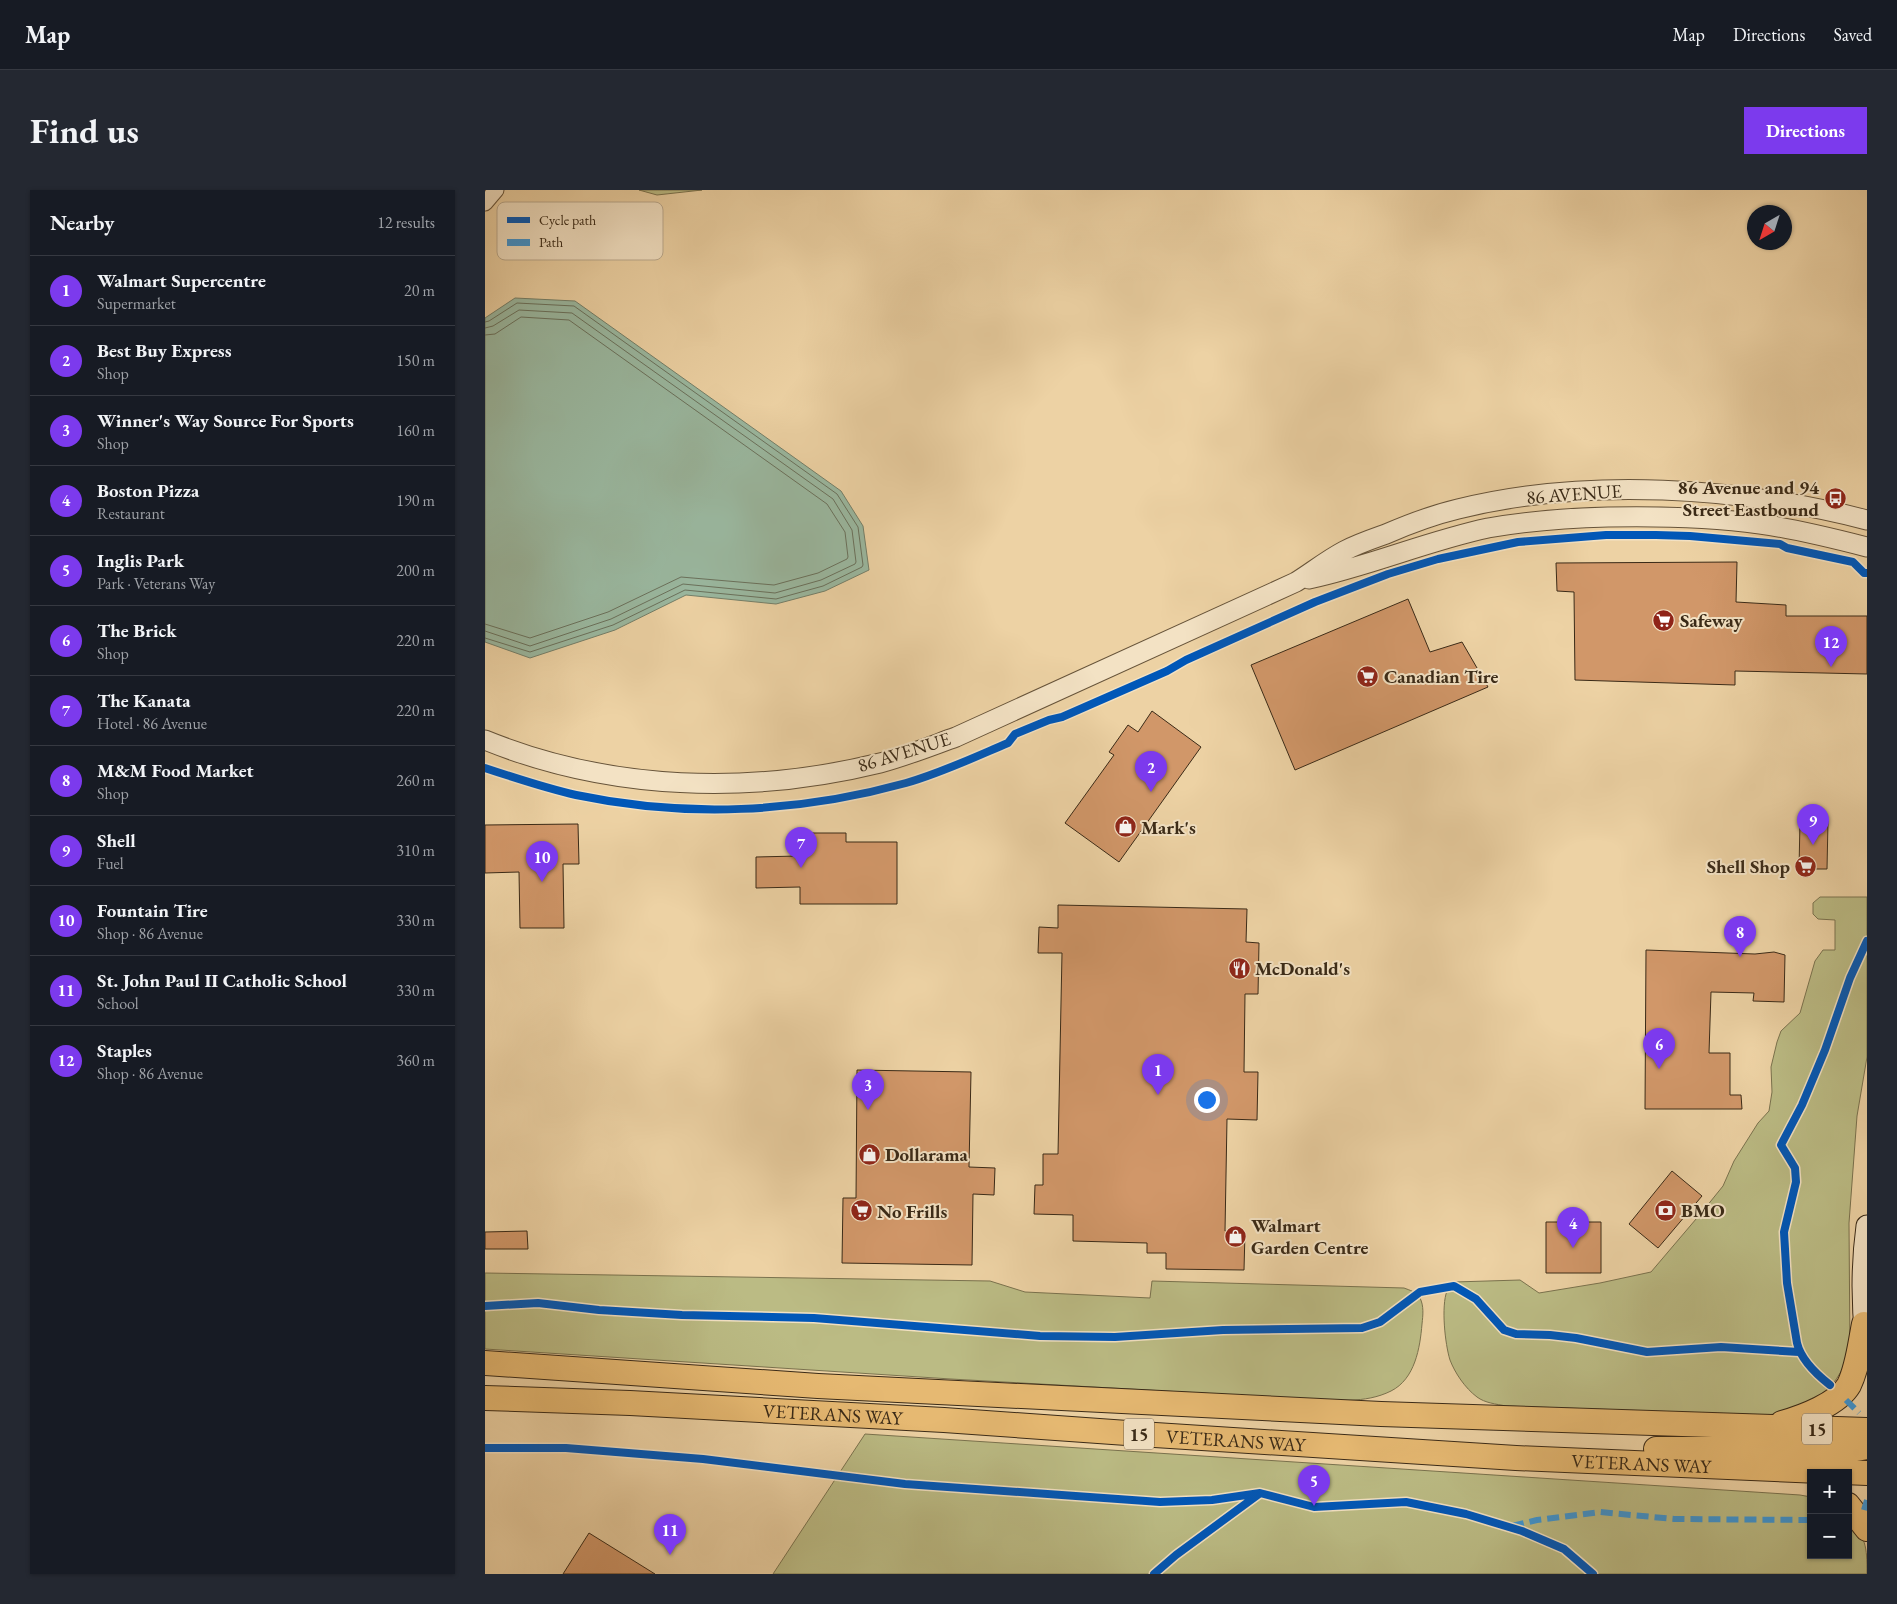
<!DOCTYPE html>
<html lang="en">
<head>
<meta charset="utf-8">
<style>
	body { margin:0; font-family:"EB Garamond",serif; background:#242831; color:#f1f3f6 }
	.controls { position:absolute; right:15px; bottom:15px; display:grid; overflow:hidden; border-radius:0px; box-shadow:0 1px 4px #0004 }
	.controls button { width:45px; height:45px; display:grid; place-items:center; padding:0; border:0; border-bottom:1px solid #363941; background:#171b24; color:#f1f3f6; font:25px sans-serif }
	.compass { position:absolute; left:1262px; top:15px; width:45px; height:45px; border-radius:50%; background:#171b24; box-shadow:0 1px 4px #0004; rotate:219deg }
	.you { position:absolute; left:721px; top:909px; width:18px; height:18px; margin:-12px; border:4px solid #fff; border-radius:50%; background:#1a73e8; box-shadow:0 0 0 8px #1a73e833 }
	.badge { display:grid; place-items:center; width:32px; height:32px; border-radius:50%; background:#7c3aed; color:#fff; font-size:16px; font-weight:700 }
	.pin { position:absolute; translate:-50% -41px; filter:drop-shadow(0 1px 2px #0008) }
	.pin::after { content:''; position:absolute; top:26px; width:18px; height:15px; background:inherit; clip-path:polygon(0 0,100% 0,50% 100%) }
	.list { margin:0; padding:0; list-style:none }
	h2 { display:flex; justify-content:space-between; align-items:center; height:65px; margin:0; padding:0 20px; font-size:21px }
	h2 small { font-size:16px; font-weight:400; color:#9ea1a6 }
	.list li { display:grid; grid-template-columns:32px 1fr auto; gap:15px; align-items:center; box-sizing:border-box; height:70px; padding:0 20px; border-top:1px solid #363941 }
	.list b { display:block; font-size:19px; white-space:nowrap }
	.list p { margin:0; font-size:16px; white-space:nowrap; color:#9ea1a6 }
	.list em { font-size:16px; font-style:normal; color:#9ea1a6 }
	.map { position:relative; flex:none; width:1382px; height:1384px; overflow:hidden; border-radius:0px }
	header { display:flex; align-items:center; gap:30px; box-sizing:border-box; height:70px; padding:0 25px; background:#171b24; border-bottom:1px solid #363941 }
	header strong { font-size:24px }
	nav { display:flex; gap:28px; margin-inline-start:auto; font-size:18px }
	.intro { display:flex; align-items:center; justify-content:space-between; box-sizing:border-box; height:120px; padding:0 30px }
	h1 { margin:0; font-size:35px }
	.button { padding:12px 22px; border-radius:0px; background:#7c3aed; color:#fff; font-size:18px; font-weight:700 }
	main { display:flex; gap:30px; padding:0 30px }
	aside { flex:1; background:#171b24; border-radius:0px; box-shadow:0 1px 4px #0004 }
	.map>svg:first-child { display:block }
	.green { fill:#bbbb84; stroke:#7a724e }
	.water { fill:#9ab8a0; stroke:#747f69 }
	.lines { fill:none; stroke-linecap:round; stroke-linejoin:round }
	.shore { stroke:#6a715c; stroke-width:1 }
	.building { fill:#d19769; stroke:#3a2a17 }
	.minor-casing { stroke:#67543a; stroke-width:17 }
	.tertiary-casing { stroke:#67543a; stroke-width:21 }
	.secondary-casing { stroke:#3a2a17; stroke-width:23 }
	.primary-casing { stroke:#3a2a17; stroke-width:26 }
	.minor { stroke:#f3e2c4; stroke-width:15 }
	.tertiary { stroke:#f3e2c4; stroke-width:19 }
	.secondary { stroke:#f3e2c4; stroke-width:21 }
	.primary { stroke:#e6b972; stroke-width:24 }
	.quiet { stroke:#3e96d4; stroke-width:6; stroke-dasharray:12 6; stroke-linecap:butt }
	.cycleway-casing { stroke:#f3e2c4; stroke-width:11 }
	.cycleway { stroke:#0057b8; stroke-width:8 }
	.labels { text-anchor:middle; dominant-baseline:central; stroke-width:4; stroke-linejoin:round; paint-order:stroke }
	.shield { fill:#f3e2c4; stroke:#72614b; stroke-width:1 }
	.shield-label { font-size:18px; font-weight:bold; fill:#3a2a17 }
	.poi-label { font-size:19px; font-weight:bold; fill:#3a2a17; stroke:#f3e2c4; text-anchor:start }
	.street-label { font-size:19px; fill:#3a2a17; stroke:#f3e2c4 }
	.key { fill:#f3e2c4; stroke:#bcab90; stroke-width:1 }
	.key-label { font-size:14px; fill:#3a2a17 }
</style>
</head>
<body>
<header>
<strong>Map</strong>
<nav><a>Map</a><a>Directions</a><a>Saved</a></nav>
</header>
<div class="intro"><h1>Find us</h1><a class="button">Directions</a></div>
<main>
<aside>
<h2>Nearby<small>12 results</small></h2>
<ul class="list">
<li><span class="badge">1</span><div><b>Walmart Supercentre</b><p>Supermarket</p></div><em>20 m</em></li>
<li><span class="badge">2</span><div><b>Best Buy Express</b><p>Shop</p></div><em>150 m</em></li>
<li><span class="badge">3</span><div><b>Winner's Way Source For Sports</b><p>Shop</p></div><em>160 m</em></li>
<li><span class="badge">4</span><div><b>Boston Pizza</b><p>Restaurant</p></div><em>190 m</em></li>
<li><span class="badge">5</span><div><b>Inglis Park</b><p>Park · Veterans Way</p></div><em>200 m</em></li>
<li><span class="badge">6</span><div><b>The Brick</b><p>Shop</p></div><em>220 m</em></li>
<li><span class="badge">7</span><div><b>The Kanata</b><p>Hotel · 86 Avenue</p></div><em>220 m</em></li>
<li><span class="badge">8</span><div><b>M&amp;M Food Market</b><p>Shop</p></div><em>260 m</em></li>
<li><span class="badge">9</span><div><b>Shell</b><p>Fuel</p></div><em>310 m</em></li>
<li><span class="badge">10</span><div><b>Fountain Tire</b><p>Shop · 86 Avenue</p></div><em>330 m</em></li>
<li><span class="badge">11</span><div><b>St. John Paul II Catholic School</b><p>School</p></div><em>330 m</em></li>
<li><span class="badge">12</span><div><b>Staples</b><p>Shop · 86 Avenue</p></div><em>360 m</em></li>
</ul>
</aside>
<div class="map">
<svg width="1382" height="1384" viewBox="0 0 1382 1384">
	<rect width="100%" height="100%" fill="#edd2a4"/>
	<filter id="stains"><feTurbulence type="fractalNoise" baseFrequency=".004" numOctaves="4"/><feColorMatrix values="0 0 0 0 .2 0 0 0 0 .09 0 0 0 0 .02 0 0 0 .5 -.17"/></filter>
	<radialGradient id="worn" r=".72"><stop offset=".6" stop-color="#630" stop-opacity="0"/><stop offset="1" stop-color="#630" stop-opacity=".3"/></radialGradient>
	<path class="green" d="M 154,0 L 217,0 L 172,5 Z
		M 1335,707 L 1382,707 L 1382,867 L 1372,926 L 1364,1033 L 1365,1162 C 1349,1204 1326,1220 1282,1225 L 1021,1216 C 1011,1214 1000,1213 992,1207 C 980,1198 970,1183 965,1170 C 960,1154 956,1116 962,1101 C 964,1098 967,1095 969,1092 L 1035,1090 L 1054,1103 L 1115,1093 L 1166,1082 L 1217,1022 L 1238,996 L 1249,971 L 1273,933 L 1284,921 L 1287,902 L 1286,877 L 1292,852 L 1296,841 L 1315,823 L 1330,771 L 1338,760 L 1350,760 L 1350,730 L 1333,729 L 1328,724 L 1328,713 Z
		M 0,1083 L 505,1091 L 540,1102 L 665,1108 L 667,1091 L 919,1098 C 924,1100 932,1102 935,1108 C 939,1116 938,1125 937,1134 C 935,1158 930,1189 906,1201 C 880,1214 850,1210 822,1209 L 466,1189 L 0,1159 Z
		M 380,1244 L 1315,1305 L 1326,1307 L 1326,1365 L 1363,1365 L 1363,1326 C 1381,1349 1382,1355 1382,1384 L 288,1384 Z"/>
	<path class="water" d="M 30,108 L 90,111 L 356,301 L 378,336 L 384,380 L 340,401 L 291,414 L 201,405 L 130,440 L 45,468 L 0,452 L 0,128 Z"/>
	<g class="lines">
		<path class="shore" d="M 0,132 L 4,131 L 32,113 L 89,116 L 352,304 L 373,337 L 378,375 L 377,377 L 338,396 L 291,409 L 200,400 L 128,435 L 45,462 L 0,448
			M 0,138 L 8,136 L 34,120 L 87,123 L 348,309 L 367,340 L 371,372 L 370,374 L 336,390 L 290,403 L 198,394 L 126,429 L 45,456 L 0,441
			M 0,145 L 10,144 L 36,127 L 84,130 L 342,314 L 360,342 L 363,367 L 362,369 L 333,383 L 289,395 L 196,387 L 123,422 L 45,448 L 0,434"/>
	</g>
	<path class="building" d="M 1252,372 L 1251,412 L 1301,415 L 1301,426 L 1382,426 L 1382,484 L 1250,481 L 1250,495 L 1090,490 L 1089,402 L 1072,401 L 1071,373 Z
		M 923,409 L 945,462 L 977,452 L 1003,497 L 810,580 L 766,475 Z
		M 667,521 L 716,557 L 634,672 L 580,633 L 629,565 L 624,562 L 643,535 L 653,542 Z
		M 1315,631 L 1343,631 L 1342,679 L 1314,679 Z
		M 93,634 L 94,674 L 78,674 L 79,738 L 35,738 L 34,682 L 0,683 L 0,635 Z
		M 313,643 L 361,643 L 361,652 L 412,652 L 412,714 L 315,714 L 315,697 L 271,698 L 271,667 L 313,666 Z
		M 573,715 L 762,719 L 761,752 L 774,753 L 773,804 L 760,804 L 759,882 L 773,882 L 772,930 L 742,929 L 740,1041 L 760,1042 L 759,1080 L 681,1079 L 681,1063 L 662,1063 L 662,1053 L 588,1051 L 588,1025 L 549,1024 L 550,995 L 558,995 L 558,964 L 573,964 L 577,763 L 553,763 L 554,737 L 573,738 Z
		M 1161,760 L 1270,764 L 1289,762 L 1300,765 L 1299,812 L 1268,811 L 1269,803 L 1226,802 L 1224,863 L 1245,863 L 1245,905 L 1256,905 L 1257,919 L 1160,919 Z
		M 372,880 L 486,882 L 484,977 L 510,978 L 509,1005 L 488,1004 L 487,1075 L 357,1073 L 358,1008 L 371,1008 Z
		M 1187,981 L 1217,1006 L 1173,1058 L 1144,1034 Z
		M 1061,1032 L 1116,1032 L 1116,1083 L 1061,1083 Z
		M 42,1041 L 43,1059 L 0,1059 L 0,1042 Z
		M 104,1343 L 170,1384 L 78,1384 Z"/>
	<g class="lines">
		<defs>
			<path id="minor" d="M 0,13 L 11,0"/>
			<path id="tertiary" d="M 824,389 C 885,376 942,351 1003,338 C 1043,331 1083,328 1123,327 C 1174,326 1224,327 1275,334 C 1311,339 1347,348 1382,357
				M 0,550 C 125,601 265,605 395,573 C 421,566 446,556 471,547 L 811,392 C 827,382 842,370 859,361 C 872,354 887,349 901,344 C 924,334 948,325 973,319 C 1102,287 1254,297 1382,330"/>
			<path id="secondary" d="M 1381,1150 C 1377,1113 1377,1073 1382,1036"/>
			<g id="primary">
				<path d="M 0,1173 L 333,1196 L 896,1224 L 1382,1240"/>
				<path id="s1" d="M 0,1208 L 145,1213 L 459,1230 L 670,1245 L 1031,1268 L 1382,1283"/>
				<path d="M 1297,1233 C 1318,1227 1353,1214 1364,1195 C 1373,1176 1375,1154 1379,1134"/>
				<path d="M 1171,1259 L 1371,1259 L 1382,1257"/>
				<path d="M 1363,1315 L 1382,1339"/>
			</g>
		</defs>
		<use href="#minor" class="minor-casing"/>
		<use href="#tertiary" class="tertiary-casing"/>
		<use href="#secondary" class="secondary-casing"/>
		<use href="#primary" class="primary-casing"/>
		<use href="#minor" class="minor"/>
		<use href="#tertiary" class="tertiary"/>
		<use href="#secondary" class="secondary"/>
		<use href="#primary" class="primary"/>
		<path class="quiet" d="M 1361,1210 L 1374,1223
			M 1379,1320 L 1382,1310
			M 1363,1331 L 1366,1332
			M 1027,1336 L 1052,1330 L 1115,1322 L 1189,1329 L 1326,1330"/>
		<defs>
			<path id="cycleway" d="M 0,578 C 30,588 60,598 91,605 C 200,628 313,623 421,593 C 456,583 490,567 523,553 L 530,544 L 564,530 L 577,527 L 682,481 L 701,470 L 830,412 L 903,384 L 953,369 L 1033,352 L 1121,345 L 1171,345 L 1205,346 L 1295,354 L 1302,358 L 1368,372 L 1379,383 L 1382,383
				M 0,1116 L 53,1113 L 114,1120 L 197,1125 L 329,1128 L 555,1146 L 630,1147 L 738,1140 L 877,1138 L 895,1132 L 935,1102 L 969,1096 L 991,1109 L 1019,1140 L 1031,1144 L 1065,1145 L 1091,1148 L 1162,1162 L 1236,1157 L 1314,1162
				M 1345,1195 C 1331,1184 1316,1170 1312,1153 L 1302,1093 L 1299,1042 L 1311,992 L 1310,978 L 1296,955 L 1317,915 L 1340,860 L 1365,788 L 1382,751
				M 0,1258 L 81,1258 L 218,1269 L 420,1294 L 675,1312 L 727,1310 L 775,1303 L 829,1317 L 921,1312 L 981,1324 L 1037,1341 L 1079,1359 L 1108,1384
				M 669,1384 L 691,1365 L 774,1304"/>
		</defs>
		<use href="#cycleway" class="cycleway-casing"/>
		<use href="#cycleway" class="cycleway"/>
	</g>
	<defs>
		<symbol id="bus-disc" viewBox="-11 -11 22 22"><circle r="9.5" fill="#8f2418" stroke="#f3e2c4"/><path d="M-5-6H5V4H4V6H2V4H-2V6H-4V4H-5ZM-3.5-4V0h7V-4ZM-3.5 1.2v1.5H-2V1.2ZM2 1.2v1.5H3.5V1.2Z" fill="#fff"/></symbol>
		<symbol id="supermarket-disc" viewBox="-11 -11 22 22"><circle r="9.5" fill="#8f2418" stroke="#f3e2c4"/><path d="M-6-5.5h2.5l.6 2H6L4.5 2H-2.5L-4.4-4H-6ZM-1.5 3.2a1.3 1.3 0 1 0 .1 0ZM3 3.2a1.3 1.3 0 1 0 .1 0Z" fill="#fff"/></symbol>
		<symbol id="shop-disc" viewBox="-11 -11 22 22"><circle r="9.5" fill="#8f2418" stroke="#f3e2c4"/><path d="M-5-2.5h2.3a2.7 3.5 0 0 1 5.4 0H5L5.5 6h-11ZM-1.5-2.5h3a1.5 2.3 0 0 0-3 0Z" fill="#fff"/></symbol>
		<symbol id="restaurant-disc" viewBox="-11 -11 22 22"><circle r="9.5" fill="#8f2418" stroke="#f3e2c4"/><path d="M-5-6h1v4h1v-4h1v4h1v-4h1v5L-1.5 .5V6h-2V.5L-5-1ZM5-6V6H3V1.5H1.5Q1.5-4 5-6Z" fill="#fff"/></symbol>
		<symbol id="bank-disc" viewBox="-11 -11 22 22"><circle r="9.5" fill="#8f2418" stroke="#f3e2c4"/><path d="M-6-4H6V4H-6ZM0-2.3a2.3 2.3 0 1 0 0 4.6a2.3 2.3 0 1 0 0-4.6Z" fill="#fff"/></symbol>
	</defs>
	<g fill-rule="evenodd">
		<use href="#bus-disc" x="1338" y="296" width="25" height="25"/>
		<use href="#supermarket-disc" x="1166" y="418" width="25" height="25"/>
		<use href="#supermarket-disc" x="870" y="474" width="25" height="25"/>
		<use href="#shop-disc" x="628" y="624" width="25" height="25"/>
		<use href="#supermarket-disc" x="1308" y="664" width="25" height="25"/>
		<use href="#restaurant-disc" x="742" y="766" width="25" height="25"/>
		<use href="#shop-disc" x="372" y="952" width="25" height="25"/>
		<use href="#bank-disc" x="1168" y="1008" width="25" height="25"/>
		<use href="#supermarket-disc" x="364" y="1008" width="25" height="25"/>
		<use href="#shop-disc" x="738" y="1034" width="25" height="25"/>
	</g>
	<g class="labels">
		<g class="shield">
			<rect x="1317" y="1223.5" width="30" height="31" rx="4"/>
			<rect x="639" y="1228.5" width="30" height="31" rx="4"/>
		</g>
		<g class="shield-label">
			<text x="1332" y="1239">15</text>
			<text x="654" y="1244">15</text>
		</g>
		<g class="poi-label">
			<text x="1334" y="297" text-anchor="end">86 Avenue and 94<tspan x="1334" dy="22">Street Eastbound</tspan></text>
			<text x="1195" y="430">Safeway</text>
			<text x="899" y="486">Canadian Tire</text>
			<text x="656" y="637">Mark's</text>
			<text x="1305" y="676" text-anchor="end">Shell Shop</text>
			<text x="770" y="778">McDonald's</text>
			<text x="400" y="964">Dollarama</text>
			<text x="1196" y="1020">BMO</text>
			<text x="392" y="1021">No Frills</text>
			<text x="766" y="1035">Walmart<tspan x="766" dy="22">Garden Centre</tspan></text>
		</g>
		<g class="street-label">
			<text transform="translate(1089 304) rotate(-4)">86 AVENUE</text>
			<text transform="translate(419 562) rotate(-17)">86 AVENUE</text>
			<text stroke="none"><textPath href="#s1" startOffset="348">VETERANS WAY</textPath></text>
			<text stroke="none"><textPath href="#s1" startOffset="752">VETERANS WAY</textPath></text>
			<text stroke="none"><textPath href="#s1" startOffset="1158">VETERANS WAY</textPath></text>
		</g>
	</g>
	<rect x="12" y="12" width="166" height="58" rx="8" class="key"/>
	<rect x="22" y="27" width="23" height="6" fill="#0057b8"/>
	<rect x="22" y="49" width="23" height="7" fill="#3e96d4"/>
	<g class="key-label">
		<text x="54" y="35">Cycle path</text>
		<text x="54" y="57">Path</text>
	</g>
	<rect width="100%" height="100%" filter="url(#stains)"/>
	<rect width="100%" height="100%" fill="url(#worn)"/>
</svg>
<div class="controls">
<button>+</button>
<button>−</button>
</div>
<svg class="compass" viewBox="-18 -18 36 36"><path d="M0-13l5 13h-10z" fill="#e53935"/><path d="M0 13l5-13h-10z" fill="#9ea1a6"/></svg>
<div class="you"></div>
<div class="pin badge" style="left:673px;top:905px">1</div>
<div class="pin badge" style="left:666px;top:602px">2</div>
<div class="pin badge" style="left:383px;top:920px">3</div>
<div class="pin badge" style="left:1088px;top:1058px">4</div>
<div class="pin badge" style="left:829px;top:1316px">5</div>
<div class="pin badge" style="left:1174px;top:879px">6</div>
<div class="pin badge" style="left:316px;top:678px">7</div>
<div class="pin badge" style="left:1255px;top:767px">8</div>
<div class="pin badge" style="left:1328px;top:655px">9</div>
<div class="pin badge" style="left:57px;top:692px">10</div>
<div class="pin badge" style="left:185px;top:1365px">11</div>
<div class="pin badge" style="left:1346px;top:477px">12</div>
</div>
</main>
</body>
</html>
